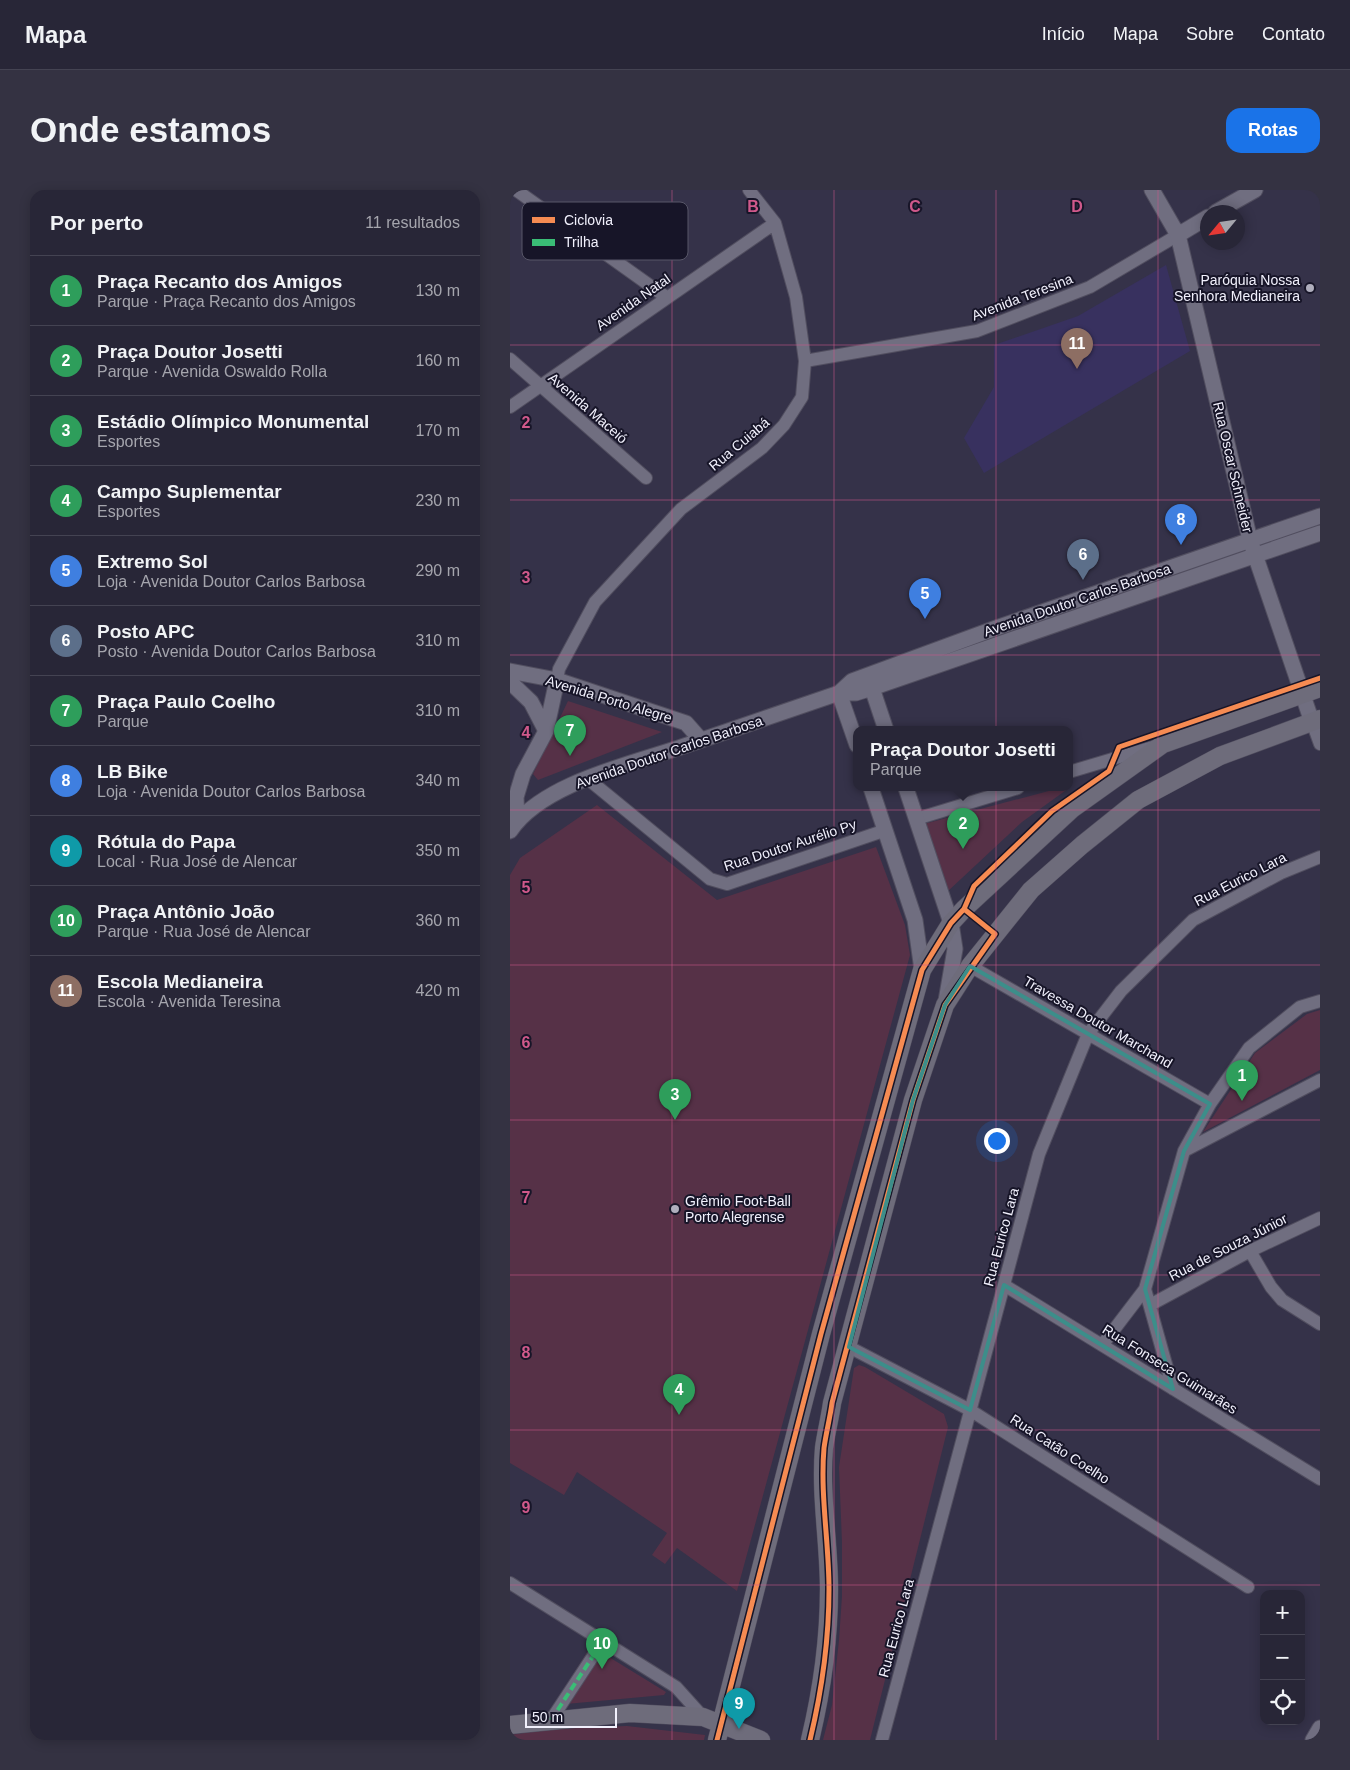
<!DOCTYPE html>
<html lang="pt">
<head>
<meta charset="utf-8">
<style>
	body { margin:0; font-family:Helvetica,sans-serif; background:#343242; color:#f1f3f6 }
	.controls { position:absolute; right:15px; bottom:15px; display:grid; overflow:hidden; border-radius:10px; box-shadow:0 2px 12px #0003 }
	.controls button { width:45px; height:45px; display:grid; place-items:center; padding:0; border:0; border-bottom:1px solid #444352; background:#282637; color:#f1f3f6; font:25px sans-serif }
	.compass { position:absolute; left:690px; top:15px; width:45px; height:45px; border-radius:50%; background:#282637; box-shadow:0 2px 12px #0003; rotate:241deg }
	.scale { position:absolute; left:15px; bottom:12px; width:92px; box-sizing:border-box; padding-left:5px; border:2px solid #f1f0fc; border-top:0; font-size:14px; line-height:18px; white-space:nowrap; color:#f1f0fc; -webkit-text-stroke:4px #171528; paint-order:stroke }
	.you { position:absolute; left:486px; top:950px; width:18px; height:18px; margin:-12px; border:4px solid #fff; border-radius:50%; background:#1a73e8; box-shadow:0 0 0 8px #1a73e833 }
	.badge { display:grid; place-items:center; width:32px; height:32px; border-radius:50%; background:#1a73e8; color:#fff; font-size:16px; font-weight:700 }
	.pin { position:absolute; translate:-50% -41px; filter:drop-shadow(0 1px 2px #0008) }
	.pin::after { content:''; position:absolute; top:26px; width:18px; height:15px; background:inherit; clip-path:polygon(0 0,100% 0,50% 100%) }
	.popup { position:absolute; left:343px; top:536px; width:220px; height:65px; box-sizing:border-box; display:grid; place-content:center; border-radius:10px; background:#282637; filter:drop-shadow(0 1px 4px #0005); font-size:16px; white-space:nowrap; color:#a5a5ad }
	.popup b { font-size:19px; color:#f1f3f6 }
	.popup::after { content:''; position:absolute; left:50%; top:100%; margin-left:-10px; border:10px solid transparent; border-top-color:#282637 }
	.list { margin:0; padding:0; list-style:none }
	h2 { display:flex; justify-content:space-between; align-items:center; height:65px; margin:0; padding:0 20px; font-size:21px }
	h2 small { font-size:16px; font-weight:400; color:#a5a5ad }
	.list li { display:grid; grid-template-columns:32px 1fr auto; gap:15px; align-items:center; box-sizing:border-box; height:70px; padding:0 20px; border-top:1px solid #444352 }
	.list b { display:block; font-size:19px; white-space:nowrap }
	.list p { margin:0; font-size:16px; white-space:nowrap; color:#a5a5ad }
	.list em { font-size:16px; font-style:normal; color:#a5a5ad }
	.icon { flex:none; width:28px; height:28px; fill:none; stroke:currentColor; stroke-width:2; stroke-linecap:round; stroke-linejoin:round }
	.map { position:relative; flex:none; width:810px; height:1550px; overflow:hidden; border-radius:15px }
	header { display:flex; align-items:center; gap:30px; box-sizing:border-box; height:70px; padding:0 25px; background:#282637; border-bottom:1px solid #444352 }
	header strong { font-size:24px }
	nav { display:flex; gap:28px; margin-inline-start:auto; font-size:18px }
	.intro { display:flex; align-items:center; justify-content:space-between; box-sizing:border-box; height:120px; padding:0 30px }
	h1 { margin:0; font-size:35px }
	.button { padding:12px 22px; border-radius:15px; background:#1a73e8; color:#fff; font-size:18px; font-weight:700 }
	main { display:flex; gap:30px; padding:0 30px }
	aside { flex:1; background:#282637; border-radius:15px; box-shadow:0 2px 12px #0003 }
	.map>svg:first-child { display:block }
	.built { fill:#38315f }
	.green { fill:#563147 }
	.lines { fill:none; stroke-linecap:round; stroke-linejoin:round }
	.minor-casing { stroke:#514e5f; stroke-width:14 }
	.tertiary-casing { stroke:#514e5f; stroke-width:17 }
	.secondary-casing { stroke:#514e5f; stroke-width:19 }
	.minor { stroke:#706e80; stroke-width:12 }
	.tertiary { stroke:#706e80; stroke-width:15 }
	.secondary { stroke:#6e6c7b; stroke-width:18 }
	.quiet { stroke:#3abd76; stroke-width:4; stroke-dasharray:8 4; stroke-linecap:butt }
	.cycleway-casing { stroke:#171528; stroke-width:8 }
	.cycleway { stroke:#f68b52; stroke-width:5 }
	.marked { fill:none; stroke:#3c8e8a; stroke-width:4; stroke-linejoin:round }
	.grid { fill:none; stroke:#d0598b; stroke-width:1; stroke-opacity:0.55 }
	.poi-dot { fill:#afaebd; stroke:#171528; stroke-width:2 }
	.labels { text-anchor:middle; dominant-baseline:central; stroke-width:4; stroke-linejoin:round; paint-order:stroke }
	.poi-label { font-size:14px; fill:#f1f0fc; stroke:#171528; text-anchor:end }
	.street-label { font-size:14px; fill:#f1f0fc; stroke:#171528 }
	.key { fill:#171528; stroke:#585768; stroke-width:1 }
	.key-label { font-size:14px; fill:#f1f0fc }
	.grid-label { font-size:16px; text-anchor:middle; font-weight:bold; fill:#d0598b; stroke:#171528; stroke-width:4; stroke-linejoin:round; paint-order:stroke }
</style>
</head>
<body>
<header>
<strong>Mapa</strong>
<nav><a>Início</a><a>Mapa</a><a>Sobre</a><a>Contato</a></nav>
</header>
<div class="intro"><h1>Onde estamos</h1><a class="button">Rotas</a></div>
<main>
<aside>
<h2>Por perto<small>11 resultados</small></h2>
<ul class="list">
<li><span class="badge" style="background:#2e9e5b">1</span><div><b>Praça Recanto dos Amigos</b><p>Parque · Praça Recanto dos Amigos</p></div><em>130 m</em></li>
<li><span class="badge" style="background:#2e9e5b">2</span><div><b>Praça Doutor Josetti</b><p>Parque · Avenida Oswaldo Rolla</p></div><em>160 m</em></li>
<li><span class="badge" style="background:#2e9e5b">3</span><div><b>Estádio Olímpico Monumental</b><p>Esportes</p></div><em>170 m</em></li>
<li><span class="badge" style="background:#2e9e5b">4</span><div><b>Campo Suplementar</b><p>Esportes</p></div><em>230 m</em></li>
<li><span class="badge" style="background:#3f7fe0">5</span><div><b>Extremo Sol</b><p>Loja · Avenida Doutor Carlos Barbosa</p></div><em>290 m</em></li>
<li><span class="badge" style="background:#5c6f8a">6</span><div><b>Posto APC</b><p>Posto · Avenida Doutor Carlos Barbosa</p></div><em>310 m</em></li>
<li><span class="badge" style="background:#2e9e5b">7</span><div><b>Praça Paulo Coelho</b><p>Parque</p></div><em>310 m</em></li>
<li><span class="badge" style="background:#3f7fe0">8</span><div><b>LB Bike</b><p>Loja · Avenida Doutor Carlos Barbosa</p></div><em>340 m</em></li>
<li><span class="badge" style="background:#0f9aa8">9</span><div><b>Rótula do Papa</b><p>Local · Rua José de Alencar</p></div><em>350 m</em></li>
<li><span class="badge" style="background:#2e9e5b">10</span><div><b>Praça Antônio João</b><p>Parque · Rua José de Alencar</p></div><em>360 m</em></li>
<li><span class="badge" style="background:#8d6e63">11</span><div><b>Escola Medianeira</b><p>Escola · Avenida Teresina</p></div><em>420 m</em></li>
</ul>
</aside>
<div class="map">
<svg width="810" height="1550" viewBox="0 0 810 1550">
	<rect width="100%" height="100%" fill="#353249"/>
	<path class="built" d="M 656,75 L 680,161 L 474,283 L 454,248 L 484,197 L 484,155 L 568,126 Z"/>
	<path class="green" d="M 58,511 L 152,542 L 28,590 L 23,584 Z
		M 550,598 L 559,598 L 512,632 L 437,702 L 414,634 Z
		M 87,615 L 207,710 L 366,657 L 395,735 L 400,765 L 227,1401 L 167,1358 L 155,1374 L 142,1365 L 157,1343 L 67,1282 L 54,1305 L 0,1273 L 0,685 L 10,668 Z
		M 810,820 L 810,880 L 693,942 L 745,863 L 797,824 Z
		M 349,1175 L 355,1177 L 434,1224 L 438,1237 L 360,1550 L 313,1550 L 322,1515 L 329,1450 L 332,1406 L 332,1353 L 329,1277 L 344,1178 Z
		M 81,1456 L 156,1502 L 154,1505 L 56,1514 L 49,1507 Z
		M 117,1536 L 195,1545 L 194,1550 L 0,1550 L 0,1545 L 42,1539 Z"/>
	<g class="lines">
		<defs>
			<path id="minor" d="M 6,0 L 156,107
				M 0,169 L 136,288
				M 295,171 L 467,141 L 580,97 L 668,45
				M 0,217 L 265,33
				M 47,490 L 49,479 L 85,412 L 171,319 L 252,258 L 274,235 L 292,207 L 295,171 L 286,107 L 265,33 L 239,0
				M 802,532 L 810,554
				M 559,582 L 643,557
				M 78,589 L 200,689 L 217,694 L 376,640
				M 406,629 L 508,598
				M 460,776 L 700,914
				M 674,961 L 810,890
				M 740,1061 L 761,1097 L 772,1110 L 810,1134
				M 494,1095 L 810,1289
				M 640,1115 L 740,1061 L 810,1028
				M 593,1154 L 635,1099
				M 339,1157 L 460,1220 L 738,1397
				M 663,1199 L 635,1099 L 674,961 L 700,914 L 739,858 L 790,817 L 810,811
				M 0,1393 L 166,1497 L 193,1527
				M 41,1530 L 93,1451
				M 372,1550 L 529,964 L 578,844 L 611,801 L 683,730 L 771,683 L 810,667"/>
			<path id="tertiary" d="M 642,0 L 668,45 L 740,350 L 802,532
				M 706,22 L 745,0
				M 668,45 L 698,27
				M 0,481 L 47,490 L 176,533 L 191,550
				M 0,492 L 21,512 L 36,541
				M 362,498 L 376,540
				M 329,503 L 342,491 L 486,438 L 810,326
				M 329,503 L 347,555
				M 361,598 L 405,730 L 412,780
				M 396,598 L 441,733 L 445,759 L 436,811
				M 7,630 L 6,607 L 13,584 L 36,541 L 47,490
				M 0,641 C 32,593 122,574 174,556 C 226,538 277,521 329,503 L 346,503 L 362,498 L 810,343
				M 803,1550 L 810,1538"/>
			<path id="secondary" d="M 0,1535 L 120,1523 L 193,1527 L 251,1550
				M 207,1550 L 311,1144 L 412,780 L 441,733 L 454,719 L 562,619 L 653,554 L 810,498
				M 300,1550 C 312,1500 319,1451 319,1399 C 319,1352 310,1305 314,1258 C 316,1243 320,1228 322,1213 L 403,910 L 435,815 L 460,776 L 521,700 L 572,655 L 628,610 L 710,566 L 810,529"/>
		</defs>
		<use href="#minor" class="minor-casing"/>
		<use href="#tertiary" class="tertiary-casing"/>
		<use href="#secondary" class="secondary-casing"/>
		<use href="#minor" class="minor"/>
		<use href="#tertiary" class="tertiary"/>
		<use href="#secondary" class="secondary"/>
		<path class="quiet" d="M 41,1530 L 93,1451"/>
		<defs>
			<path id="cycleway" d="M 207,1550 L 311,1144 L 412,780 L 441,733 L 454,719 L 464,696 L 542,621 L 599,581 L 609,557 L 810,488
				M 300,1550 C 312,1500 319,1451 319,1399 C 319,1352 310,1305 314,1258 C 316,1243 320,1228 322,1213 L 403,910 L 435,815 L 485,744 L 454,719"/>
		</defs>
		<use href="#cycleway" class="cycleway-casing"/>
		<use href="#cycleway" class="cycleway"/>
	</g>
	<path class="marked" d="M 460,776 L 700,914 L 674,961 L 635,1099 L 663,1199 L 494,1095 L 460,1220 L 339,1157 L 403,910 L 435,815 Z"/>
	<path class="grid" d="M 162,0 L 162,1550M 324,0 L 324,1550M 486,0 L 486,1550M 648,0 L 648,1550M 0,155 L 810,155M 0,310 L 810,310M 0,465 L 810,465M 0,620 L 810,620M 0,775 L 810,775M 0,930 L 810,930M 0,1085 L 810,1085M 0,1240 L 810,1240M 0,1395 L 810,1395"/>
	<g class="poi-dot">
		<circle cx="800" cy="98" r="5"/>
		<circle cx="165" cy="1019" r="5"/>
	</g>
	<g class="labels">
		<g class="poi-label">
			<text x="790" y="90">Paróquia Nossa<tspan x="790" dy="16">Senhora Medianeira</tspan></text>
			<text x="175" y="1011" text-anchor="start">Grêmio Foot-Ball<tspan x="175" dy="16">Porto Alegrense</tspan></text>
		</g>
		<g class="street-label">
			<text transform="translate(512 107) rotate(-21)">Avenida Teresina</text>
			<text transform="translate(123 112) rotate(-35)">Avenida Natal</text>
			<text transform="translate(78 218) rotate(41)">Avenida Maceió</text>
			<text transform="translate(229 254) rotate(-40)">Rua Cuiabá</text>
			<text transform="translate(723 277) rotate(77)">Rua Oscar Schneider</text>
			<text transform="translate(567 410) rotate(-19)">Avenida Doutor Carlos Barbosa</text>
			<text transform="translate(99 509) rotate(17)">Avenida Porto Alegre</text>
			<text transform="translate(159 562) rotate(-19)">Avenida Doutor Carlos Barbosa</text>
			<text transform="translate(280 655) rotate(-18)">Rua Doutor Aurélio Py</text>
			<text transform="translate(730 689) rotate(-27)">Rua Eurico Lara</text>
			<text transform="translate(588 832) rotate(30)">Travessa Doutor Marchand</text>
			<text transform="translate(491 1047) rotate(-75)">Rua Eurico Lara</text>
			<text transform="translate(718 1057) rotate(-27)">Rua de Souza Júnior</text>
			<text transform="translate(660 1179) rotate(32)">Rua Fonseca Guimarães</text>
			<text transform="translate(550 1259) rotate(33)">Rua Catão Coelho</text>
			<text transform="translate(386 1438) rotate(-75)">Rua Eurico Lara</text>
		</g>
	</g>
	<rect x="12" y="12" width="166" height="58" rx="8" class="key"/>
	<rect x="22" y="27" width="23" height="6" fill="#f68b52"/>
	<rect x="22" y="49" width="23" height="7" fill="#3abd76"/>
	<g class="key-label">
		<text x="54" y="35">Ciclovia</text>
		<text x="54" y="57">Trilha</text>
	</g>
	<g class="grid-label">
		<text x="243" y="22">B</text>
		<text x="405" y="22">C</text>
		<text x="567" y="22">D</text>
		<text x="16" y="238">2</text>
		<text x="16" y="393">3</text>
		<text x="16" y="548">4</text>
		<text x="16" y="703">5</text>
		<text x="16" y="858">6</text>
		<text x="16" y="1013">7</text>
		<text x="16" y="1168">8</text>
		<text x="16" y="1323">9</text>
	</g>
</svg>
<div class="controls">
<button>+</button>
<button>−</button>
<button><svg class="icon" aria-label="locate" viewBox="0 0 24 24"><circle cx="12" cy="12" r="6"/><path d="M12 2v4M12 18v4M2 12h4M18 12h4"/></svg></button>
</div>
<svg class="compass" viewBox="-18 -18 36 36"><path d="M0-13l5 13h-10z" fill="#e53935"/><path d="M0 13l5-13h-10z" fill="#a5a5ad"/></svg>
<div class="scale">50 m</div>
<div class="you"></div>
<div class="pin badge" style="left:732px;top:911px;background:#2e9e5b">1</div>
<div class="pin badge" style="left:453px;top:659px;background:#2e9e5b">2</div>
<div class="popup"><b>Praça Doutor Josetti</b>Parque</div>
<div class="pin badge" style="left:165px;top:930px;background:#2e9e5b">3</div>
<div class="pin badge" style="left:169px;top:1225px;background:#2e9e5b">4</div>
<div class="pin badge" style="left:415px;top:429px;background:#3f7fe0">5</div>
<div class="pin badge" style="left:573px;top:390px;background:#5c6f8a">6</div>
<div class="pin badge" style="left:60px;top:566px;background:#2e9e5b">7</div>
<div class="pin badge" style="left:671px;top:355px;background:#3f7fe0">8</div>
<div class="pin badge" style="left:229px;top:1539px;background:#0f9aa8">9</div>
<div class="pin badge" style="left:92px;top:1479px;background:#2e9e5b">10</div>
<div class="pin badge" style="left:567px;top:179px;background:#8d6e63">11</div>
</div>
</main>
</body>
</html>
